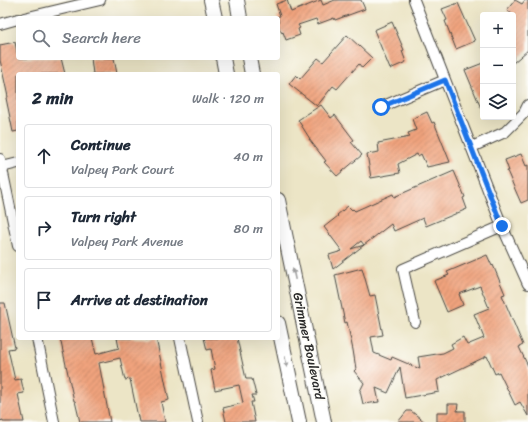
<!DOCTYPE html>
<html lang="en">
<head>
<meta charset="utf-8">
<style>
	body { margin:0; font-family:Sriracha,sans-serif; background:#f6f6f7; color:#1f2937 }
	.controls { position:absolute; right:12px; top:12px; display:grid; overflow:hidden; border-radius:4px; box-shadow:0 4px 16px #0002 }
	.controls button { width:36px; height:36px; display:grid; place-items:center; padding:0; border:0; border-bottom:1px solid #e0e1e3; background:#fff; color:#1f2937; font:20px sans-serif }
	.stop { position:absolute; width:12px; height:12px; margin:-9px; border:3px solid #1a73e8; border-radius:50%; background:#fff }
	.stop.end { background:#1a73e8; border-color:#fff; box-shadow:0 1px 4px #0008 }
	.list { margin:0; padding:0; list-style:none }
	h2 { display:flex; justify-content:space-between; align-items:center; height:52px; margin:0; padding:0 16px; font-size:17px }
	h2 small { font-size:13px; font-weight:400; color:#747a83 }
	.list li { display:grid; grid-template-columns:26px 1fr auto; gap:12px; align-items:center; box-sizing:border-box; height:64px; margin:0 8px 8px; padding:0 8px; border:1px solid #e0e1e3; border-radius:4px }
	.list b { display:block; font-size:15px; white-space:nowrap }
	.list p { margin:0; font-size:13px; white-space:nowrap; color:#747a83 }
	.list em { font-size:13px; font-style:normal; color:#747a83 }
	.icon { flex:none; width:22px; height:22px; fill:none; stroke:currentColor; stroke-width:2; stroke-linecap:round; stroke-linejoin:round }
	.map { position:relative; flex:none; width:528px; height:422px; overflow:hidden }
	.search { position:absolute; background:#fff; box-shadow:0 4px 16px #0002; left:16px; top:16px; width:264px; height:44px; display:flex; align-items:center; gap:10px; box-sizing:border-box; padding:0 14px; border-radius:4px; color:#747a83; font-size:15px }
	.panel { position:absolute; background:#fff; box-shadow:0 4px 16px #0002; left:16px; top:72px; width:264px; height:268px; border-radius:4px }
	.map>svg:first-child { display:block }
	.building { fill:url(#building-hatch) }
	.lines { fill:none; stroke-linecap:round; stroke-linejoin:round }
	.street-casing { stroke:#484742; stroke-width:12 }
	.secondary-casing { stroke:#484742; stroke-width:16 }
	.street { stroke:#fff; stroke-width:10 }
	.secondary { stroke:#fff; stroke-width:14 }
	.oneway { fill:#a0a0a0 }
	.route { stroke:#1a73e8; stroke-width:5 }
	.labels { text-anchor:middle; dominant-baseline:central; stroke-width:4; stroke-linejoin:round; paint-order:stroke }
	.street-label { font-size:13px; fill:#2b2b2b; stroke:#fdfcf7 }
</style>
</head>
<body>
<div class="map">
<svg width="528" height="422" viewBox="0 0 528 422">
	<defs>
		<pattern id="building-hatch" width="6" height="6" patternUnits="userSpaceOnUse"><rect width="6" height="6" fill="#f0a37d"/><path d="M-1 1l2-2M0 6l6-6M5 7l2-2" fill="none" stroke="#c38567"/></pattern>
	</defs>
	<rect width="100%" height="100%" fill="#fdfcf7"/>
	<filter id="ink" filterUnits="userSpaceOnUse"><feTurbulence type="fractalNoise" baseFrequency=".025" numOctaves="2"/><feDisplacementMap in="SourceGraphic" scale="8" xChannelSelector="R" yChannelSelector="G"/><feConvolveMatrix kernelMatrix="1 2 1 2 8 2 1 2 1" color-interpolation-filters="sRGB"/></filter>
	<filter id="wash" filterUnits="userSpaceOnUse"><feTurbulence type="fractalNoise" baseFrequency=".012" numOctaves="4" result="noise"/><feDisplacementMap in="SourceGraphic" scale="16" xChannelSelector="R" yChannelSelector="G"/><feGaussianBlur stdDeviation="0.9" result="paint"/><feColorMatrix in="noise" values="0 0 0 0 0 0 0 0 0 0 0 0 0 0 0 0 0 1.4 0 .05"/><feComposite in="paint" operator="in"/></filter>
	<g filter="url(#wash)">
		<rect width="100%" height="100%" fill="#ece5c6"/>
		<g id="blocks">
			<path class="building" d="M 287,0 L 291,12 L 321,0 L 323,5 L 335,0 L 361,0 L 365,9 L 335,20 L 334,18 L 318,24 L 316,19 L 298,25 L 300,28 L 298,29 L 300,35 L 286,40 L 283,32 L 282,33 L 279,28 L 278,18 L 276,17 L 280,16 L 276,4 Z
				M 515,0 L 522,4 L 525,0 L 528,0 L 528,50 L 513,63 L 513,15 L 507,10 Z
				M 458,3 L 475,41 L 456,49 L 445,21 L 447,20 L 442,9 Z
				M 392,22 L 404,50 L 402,51 L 406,62 L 390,69 L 374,30 Z
				M 347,35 L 372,58 L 362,68 L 359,64 L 337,89 L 333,86 L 317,106 L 289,84 L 296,75 L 300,79 L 318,58 L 323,62 Z
				M 15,42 L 18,58 L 61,58 L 65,74 L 18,74 L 18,131 L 13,132 L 6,98 L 8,97 L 0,60 L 0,45 Z
				M 91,58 L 114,58 L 117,74 L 93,74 Z
				M 483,63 L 483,113 L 465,70 Z
				M 321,105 L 331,118 L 335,115 L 354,140 L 351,142 L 362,155 L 337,176 L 324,162 L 326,161 L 309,139 L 310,139 L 298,120 Z
				M 427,112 L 432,123 L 434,122 L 450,162 L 427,167 L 421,154 L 418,156 L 417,154 L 398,164 L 400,173 L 371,178 L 367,154 L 379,152 L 378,143 L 410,137 L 408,133 L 416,130 L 412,119 Z
				M 521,154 L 526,166 L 528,165 L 528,200 L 521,203 L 507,171 L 509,171 L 505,160 Z
				M 454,171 L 465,197 L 463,198 L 467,209 L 426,226 L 423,218 L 394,231 L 391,224 L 364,245 L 361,241 L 351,249 L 364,245 L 333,269 L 329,255 L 342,251 L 324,227 L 338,216 L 337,215 L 348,206 L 352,210 L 353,209 L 355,211 L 393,194 L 394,197 Z
				M 487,255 L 492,266 L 493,265 L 505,294 L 502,295 L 523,345 L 519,347 L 528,366 L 528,416 L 520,402 L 515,405 L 499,372 L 495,374 L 487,356 L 437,380 L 439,392 L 405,398 L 400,367 L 388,393 L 376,388 L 379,402 L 363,404 L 360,391 L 364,383 L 354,371 L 356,369 L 353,350 L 347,322 L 345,323 L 335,275 L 362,268 L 370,296 L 375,295 L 383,335 L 371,337 L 374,353 L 391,360 L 392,357 L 420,369 L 418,357 L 443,353 L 453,348 L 451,344 L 463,337 L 467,345 L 484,338 L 474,314 L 489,308 L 480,286 L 459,294 L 463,305 L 447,312 L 434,281 L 449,275 L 447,272 Z
				M 0,303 L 5,303 L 15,348 L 8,349 L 15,380 L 21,379 L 24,393 L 18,394 L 24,422 L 3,422 L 3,420 L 0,421 Z
				M 60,338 L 92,338 L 96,354 L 119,348 L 117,338 L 146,338 L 146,340 L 156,338 L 169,400 L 161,402 L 165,422 L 139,422 L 130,379 L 125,380 L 120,358 L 99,363 L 110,422 L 80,422 L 75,401 L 74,401 Z
				M 204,338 L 237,338 L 246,379 L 252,379 L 256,395 L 252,395 L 254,402 L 251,402 L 255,422 L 226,422 L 223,408 L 243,403 L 239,385 L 215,390 L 211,370 L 215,369 L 211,349 L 207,350 Z
				M 448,404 L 458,404 L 457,411 L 465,411 L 465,422 L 437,422 L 437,412 L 448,412 Z
				M 407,411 L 411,411 L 425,422 L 398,422 Z"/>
		</g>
	</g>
	<g filter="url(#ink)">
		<use href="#blocks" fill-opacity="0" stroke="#484742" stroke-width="1"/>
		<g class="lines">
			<defs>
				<path id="street" d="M 414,0 L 502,226 L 528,284
					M 24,18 L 100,0
					M 0,24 L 18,19
					M 381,107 L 445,80
					M 472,147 L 505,132 L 524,113 L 528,105
					M 0,159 L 18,246
					M 2,167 L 18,163
					M 415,322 L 403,269 L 502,226
					M 37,338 L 54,422
					M 180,338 L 198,422"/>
				<path id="secondary" d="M 211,0 L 215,18
					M 237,0 L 240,18
					M 223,58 L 226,74
					M 249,58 L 252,74
					M 278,200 L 324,422
					M 278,323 L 299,422"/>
			</defs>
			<use href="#street" class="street-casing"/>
			<use href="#secondary" class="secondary-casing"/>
			<use href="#street" class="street"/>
			<use href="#secondary" class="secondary"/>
		</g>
		<defs><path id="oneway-solid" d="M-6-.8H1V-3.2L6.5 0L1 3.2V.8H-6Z"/></defs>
		<g class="oneway">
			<use href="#oneway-solid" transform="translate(294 274) rotate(-102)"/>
			<use href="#oneway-solid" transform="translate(286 362) rotate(78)"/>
		</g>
	</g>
	<g class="lines" filter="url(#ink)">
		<path class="route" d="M 381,107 L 445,80 L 502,226"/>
	</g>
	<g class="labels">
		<g class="street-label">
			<text transform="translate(309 346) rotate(78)">Grimmer Boulevard</text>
		</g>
	</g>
</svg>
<div class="controls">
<button>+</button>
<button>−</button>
<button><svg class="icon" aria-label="layers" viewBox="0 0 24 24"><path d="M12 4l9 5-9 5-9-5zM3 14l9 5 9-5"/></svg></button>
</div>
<div class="stop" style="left:381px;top:107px"></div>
<div class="stop end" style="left:502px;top:226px"></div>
<div class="search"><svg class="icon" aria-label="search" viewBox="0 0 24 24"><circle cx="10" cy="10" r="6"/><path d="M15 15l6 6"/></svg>Search here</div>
<section class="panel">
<h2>2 min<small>Walk · 120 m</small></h2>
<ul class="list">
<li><svg class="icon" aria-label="ahead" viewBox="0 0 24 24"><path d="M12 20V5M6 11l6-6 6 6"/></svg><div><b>Continue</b><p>Valpey Park Court</p></div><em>40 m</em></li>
<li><svg class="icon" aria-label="right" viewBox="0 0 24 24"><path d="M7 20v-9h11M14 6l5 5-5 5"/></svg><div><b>Turn right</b><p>Valpey Park Avenue</p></div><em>80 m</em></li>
<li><svg class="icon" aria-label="arrive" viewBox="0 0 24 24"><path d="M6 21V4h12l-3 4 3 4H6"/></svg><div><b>Arrive at destination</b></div></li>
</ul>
</section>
</div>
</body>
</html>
